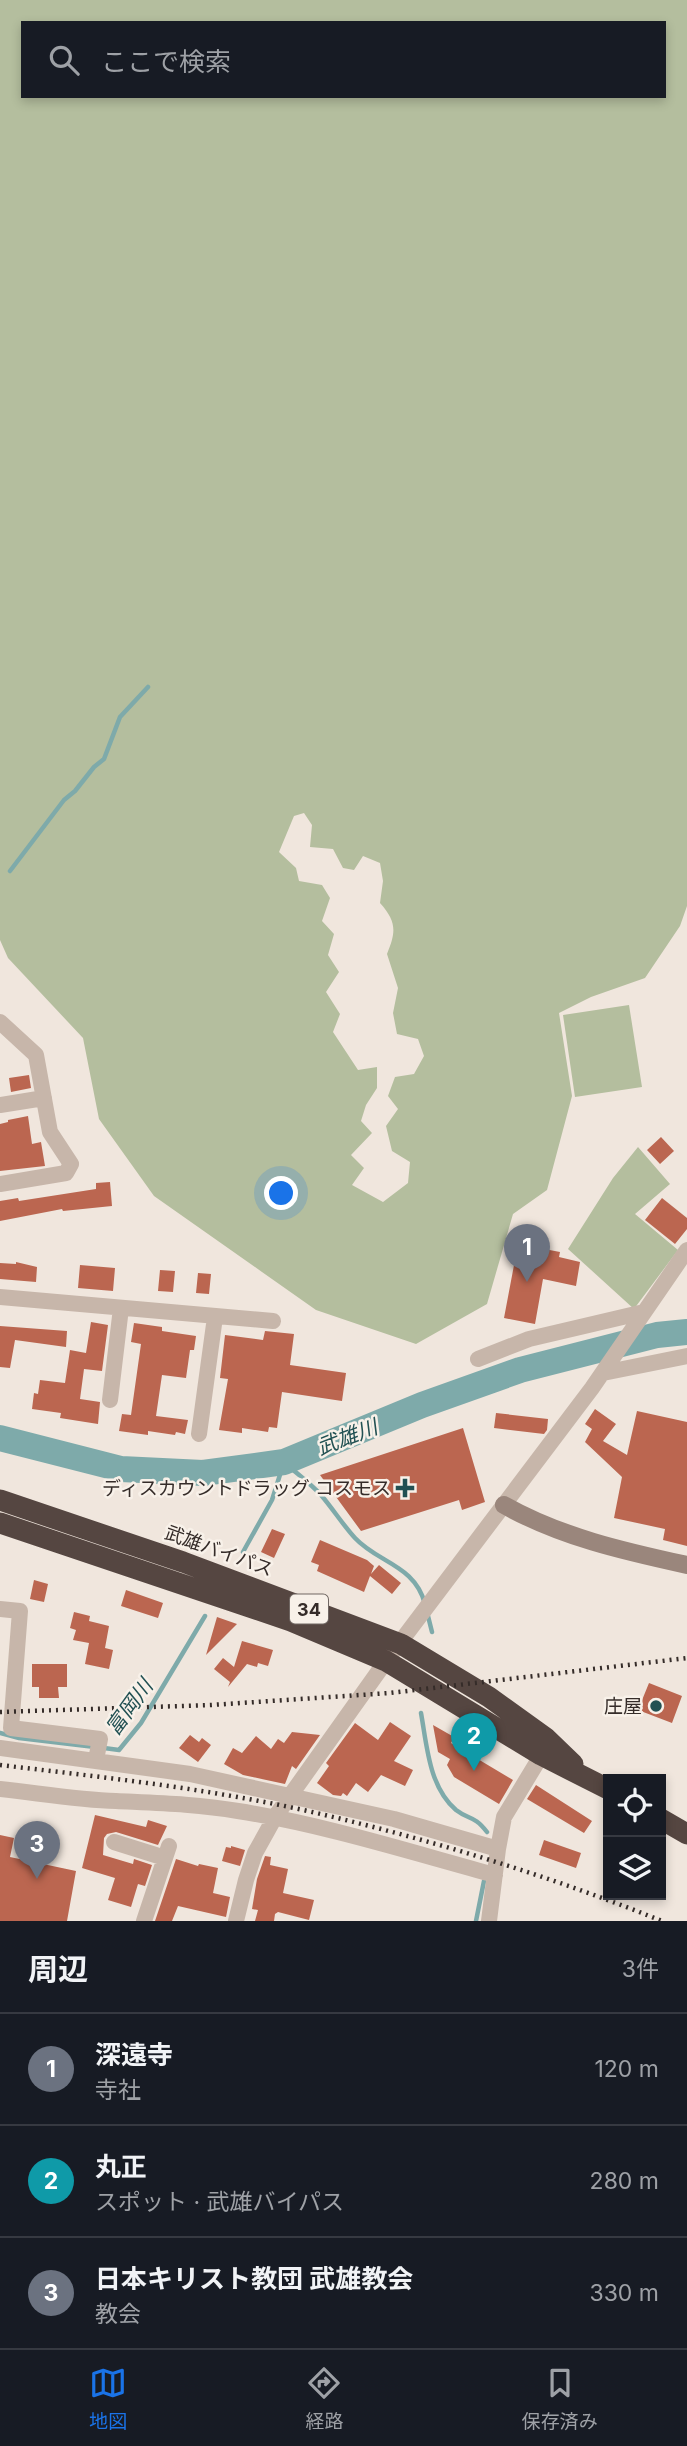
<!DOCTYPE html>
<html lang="ja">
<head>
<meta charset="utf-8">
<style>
	body { margin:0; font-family:Inter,"Noto Sans JP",sans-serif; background:#20242c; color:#f1f3f6 }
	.controls { position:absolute; right:21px; bottom:21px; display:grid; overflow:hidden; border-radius:0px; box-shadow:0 4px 10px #0003 }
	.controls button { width:63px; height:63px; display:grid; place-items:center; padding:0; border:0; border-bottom:2px solid #363941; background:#171b24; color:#f1f3f6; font:35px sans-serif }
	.you { position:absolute; left:282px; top:1194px; width:24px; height:24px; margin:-18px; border:5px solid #fff; border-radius:50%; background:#1a73e8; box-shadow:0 0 0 10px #1a73e833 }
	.badge { display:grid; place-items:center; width:46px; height:46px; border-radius:50%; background:#1a73e8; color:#fff; font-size:23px; font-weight:700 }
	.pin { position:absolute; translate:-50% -58px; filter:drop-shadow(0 2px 4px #0008) }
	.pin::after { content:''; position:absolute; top:37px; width:24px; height:21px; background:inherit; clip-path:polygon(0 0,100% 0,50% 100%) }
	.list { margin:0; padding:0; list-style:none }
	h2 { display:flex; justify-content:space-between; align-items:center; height:91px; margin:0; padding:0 28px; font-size:30px }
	h2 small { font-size:23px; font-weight:400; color:#9ea1a6 }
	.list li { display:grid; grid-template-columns:46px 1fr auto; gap:21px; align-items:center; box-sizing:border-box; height:112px; padding:0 28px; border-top:2px solid #363941 }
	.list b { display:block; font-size:26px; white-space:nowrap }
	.list p { margin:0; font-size:23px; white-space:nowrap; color:#9ea1a6 }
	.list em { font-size:23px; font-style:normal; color:#9ea1a6 }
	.icon { flex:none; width:38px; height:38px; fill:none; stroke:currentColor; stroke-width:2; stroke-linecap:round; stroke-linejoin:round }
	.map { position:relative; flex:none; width:687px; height:1921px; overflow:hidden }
	.search { position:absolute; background:#171b24; box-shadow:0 4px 10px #0003; left:21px; right:21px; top:21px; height:77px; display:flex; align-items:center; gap:18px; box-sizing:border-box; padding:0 24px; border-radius:0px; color:#9ea1a6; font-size:26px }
	.sheet { height:427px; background:#171b24 }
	nav { display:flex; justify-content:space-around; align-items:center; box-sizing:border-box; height:98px; border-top:2px solid #363941; background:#171b24; font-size:19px; color:#9ea1a6 }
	nav a { display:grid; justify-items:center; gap:4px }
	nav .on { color:#1a73e8 }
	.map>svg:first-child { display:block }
	.green { fill:#b4be9e; fill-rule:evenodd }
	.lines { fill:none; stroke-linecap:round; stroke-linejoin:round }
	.stream { stroke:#7eaaaa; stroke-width:4.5 }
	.river { stroke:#7eaaaa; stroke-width:26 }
	.building { fill:#bb6650 }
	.street { stroke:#c7b6aa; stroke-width:16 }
	.secondary { stroke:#9a867c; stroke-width:18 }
	.highway { stroke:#554641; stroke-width:21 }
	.rail { stroke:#352c29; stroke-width:4.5; stroke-dasharray:2 5; stroke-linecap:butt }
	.poi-dot { fill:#225153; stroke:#f8f1e9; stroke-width:2.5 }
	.labels { text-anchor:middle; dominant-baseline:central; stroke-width:5; stroke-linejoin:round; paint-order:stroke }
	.shield { fill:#f8f1e9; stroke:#706763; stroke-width:2 }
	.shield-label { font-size:18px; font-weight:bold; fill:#352c29 }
	.poi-label { font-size:19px; fill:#352c29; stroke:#f8f1e9; text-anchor:end }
	.street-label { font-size:19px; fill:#352c29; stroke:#f8f1e9 }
	.water-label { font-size:21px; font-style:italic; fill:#225153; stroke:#f8f1e9 }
</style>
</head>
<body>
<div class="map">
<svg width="687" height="1921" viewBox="0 0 687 1921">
	<rect width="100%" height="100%" fill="#f0e6dd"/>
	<path class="green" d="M 0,0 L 687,0 L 687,906 L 680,926 L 645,978 L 591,997 L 559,1013 L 572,1096 L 547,1190 L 513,1214 L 487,1304 L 416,1344 L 316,1310 L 154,1196 L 99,1119 L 83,1038 L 8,958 L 0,940 ZM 23,23 L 664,23 L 664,96 L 23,96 ZM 304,813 L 312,825 L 310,847 L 333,849 L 343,868 L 354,870 L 363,856 L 380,863 L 383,881 L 380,903 C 397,922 396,932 387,954 L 398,988 L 393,1013 L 397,1034 L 418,1039 L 424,1056 L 414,1074 L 395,1077 L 388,1096 L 398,1109 L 386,1126 L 392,1151 L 410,1162 L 408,1183 L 383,1202 L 352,1185 L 364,1168 L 351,1155 L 372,1133 L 361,1121 L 366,1105 L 377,1088 L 377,1067 L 358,1070 L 333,1032 L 340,1014 L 326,992 L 339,972 L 328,955 L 334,934 L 322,921 L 330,898 L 322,885 L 299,881 L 296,868 L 279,852 L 294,816 Z
		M 629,1005 L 642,1087 L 575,1097 L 563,1015 Z
		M 638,1147 L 670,1184 L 635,1214 L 678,1250 L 634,1309 L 568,1249 L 613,1178 Z"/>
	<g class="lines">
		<path class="stream" d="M 10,871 L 64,800 L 75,791 L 94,767 L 104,759 L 120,717 L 148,687
			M 243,1552 L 272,1500 L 284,1462 C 296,1473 310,1483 321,1495 C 333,1509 343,1525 355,1538 C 378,1563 415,1565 425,1604
			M 427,1612 L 432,1632
			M 421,1713 C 427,1746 429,1787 456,1810 C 469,1820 474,1815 487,1832
			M 0,1733 L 19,1738 L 95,1747
			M 104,1748 L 119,1750 L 141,1723 L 205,1616
			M 476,1921 L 484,1881"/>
		<path class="river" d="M 0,1438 L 121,1469 L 203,1473 L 284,1462 L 422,1405 L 520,1370 L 657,1335 L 687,1332"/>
	</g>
	<path class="building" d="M 29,1075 L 31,1088 L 11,1092 L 9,1078 Z
		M 28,1116 L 32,1144 L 41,1142 L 45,1166 L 0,1171 L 0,1124 L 8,1122 L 8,1120 Z
		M 661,1137 L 674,1151 L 660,1164 L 647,1150 Z
		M 110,1182 L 112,1206 L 63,1211 L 62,1209 L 0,1221 L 0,1201 L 18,1198 L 19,1201 L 96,1189 L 96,1183 Z
		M 662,1198 L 687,1218 L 687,1229 L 675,1244 L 645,1220 Z
		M 518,1244 L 560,1252 L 559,1257 L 580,1262 L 576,1286 L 543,1279 L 535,1324 L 504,1318 Z
		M 16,1262 L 37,1267 L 36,1282 L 0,1279 L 0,1263 L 16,1264 Z
		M 80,1265 L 115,1268 L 113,1291 L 78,1288 Z
		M 160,1270 L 175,1271 L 173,1292 L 158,1291 Z
		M 198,1273 L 211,1274 L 209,1294 L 196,1293 Z
		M 91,1322 L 108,1325 L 102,1371 L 84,1369 L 80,1399 L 100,1402 L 98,1424 L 60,1418 L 61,1413 L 32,1409 L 34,1393 L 38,1394 L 40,1380 L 65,1383 L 70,1350 L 86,1353 Z
		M 134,1323 L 162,1327 L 162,1331 L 196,1336 L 194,1350 L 190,1350 L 186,1378 L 162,1375 L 156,1416 L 188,1420 L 185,1434 L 176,1432 L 175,1435 L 148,1431 L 148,1435 L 119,1431 L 122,1414 L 131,1415 L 141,1344 L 131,1342 Z
		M 0,1326 L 67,1331 L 66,1347 L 15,1340 L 10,1368 L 0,1367 Z
		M 265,1331 L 294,1334 L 290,1365 L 346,1373 L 342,1401 L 282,1392 L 277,1428 L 269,1427 L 268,1432 L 242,1428 L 242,1433 L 219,1430 L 228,1379 L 220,1378 L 225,1335 L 263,1340 Z
		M 595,1409 L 616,1424 L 603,1441 L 627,1455 L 637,1411 L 687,1422 L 687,1546 L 663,1540 L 665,1529 L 614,1518 L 622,1477 L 585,1442 L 592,1429 L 585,1424 Z
		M 496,1413 L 548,1419 L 547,1430 L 544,1434 L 494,1428 Z
		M 463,1428 L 485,1502 L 462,1510 L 459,1500 L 361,1531 L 320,1475 Z
		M 272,1529 L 285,1534 L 274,1558 L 261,1552 Z
		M 320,1540 L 367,1560 L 374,1566 L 371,1574 L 379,1565 L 401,1583 L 392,1594 L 370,1576 L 364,1592 L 317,1571 L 319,1565 L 311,1562 Z
		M 34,1580 L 48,1584 L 44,1602 L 30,1599 Z
		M 126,1590 L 163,1603 L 158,1618 L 121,1606 Z
		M 74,1612 L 90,1616 L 89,1621 L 109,1626 L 105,1648 L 113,1650 L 109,1669 L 85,1664 L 89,1643 L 73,1640 L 76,1630 L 70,1628 Z
		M 217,1617 L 237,1624 L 206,1655 Z
		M 242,1641 L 273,1650 L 268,1666 L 258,1663 L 257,1667 L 247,1664 L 228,1687 L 230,1682 L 214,1669 L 223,1658 L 234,1667 Z
		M 32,1664 L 67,1664 L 67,1687 L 58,1687 L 59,1698 L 39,1698 L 39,1687 L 32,1687 Z
		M 649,1683 L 682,1696 L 672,1723 L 638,1710 Z
		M 390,1722 L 411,1736 L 394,1761 L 413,1770 L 405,1786 L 381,1775 L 368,1792 L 356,1783 L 347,1796 L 343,1793 L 341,1796 L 333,1795 L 317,1783 L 329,1766 L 326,1763 L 355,1723 L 378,1740 Z
		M 433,1725 L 454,1737 L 451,1743 L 513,1780 L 499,1804 L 454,1777 L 447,1765 L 450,1759 L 438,1752 Z
		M 292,1732 L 320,1735 L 296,1769 L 292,1766 L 285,1784 L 243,1775 L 224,1764 L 233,1748 L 242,1753 L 256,1736 L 271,1749 L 278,1739 L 284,1743 Z
		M 190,1735 L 199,1742 L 202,1738 L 211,1745 L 198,1762 L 179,1748 Z
		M 536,1785 L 592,1821 L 584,1833 L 527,1799 Z
		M 95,1815 L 146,1827 L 148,1820 L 167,1826 L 158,1845 L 116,1832 L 107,1834 L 104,1838 L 103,1855 L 133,1864 L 134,1859 L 152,1865 L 145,1886 L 138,1884 L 131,1907 L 108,1900 L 115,1878 L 82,1868 Z
		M 0,1835 L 14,1838 L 10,1857 L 76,1871 L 67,1921 L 0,1921 Z
		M 544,1840 L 581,1853 L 576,1868 L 539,1855 Z
		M 231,1846 L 245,1850 L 240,1866 L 222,1861 L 226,1847 L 231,1848 Z
		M 265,1856 L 271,1857 L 270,1865 L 288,1869 L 283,1893 L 314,1900 L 309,1920 L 278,1912 L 275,1914 L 274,1921 L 255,1921 L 258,1910 L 252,1909 L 257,1879 Z
		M 176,1859 L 198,1866 L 199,1864 L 218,1868 L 213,1893 L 230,1897 L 226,1917 L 178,1906 L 172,1921 L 155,1921 Z"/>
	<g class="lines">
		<path class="street" d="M 0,1022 L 36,1055 L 50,1132 L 71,1164 L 66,1173 L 0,1184
			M 0,1105 L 44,1098
			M 0,1297 L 273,1321
			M 478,1359 L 529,1339 L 644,1312
			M 603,1373 L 687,1356
			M 110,1400 L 121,1308
			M 199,1434 L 215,1317
			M 0,1609 L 20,1611 L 11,1728 L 100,1739 L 96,1760
			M 0,1748 L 190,1774 L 394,1819 L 498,1849 L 504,1817 L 547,1746
			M 0,1789 C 38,1793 77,1800 116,1801 C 157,1803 197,1804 238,1811 C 325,1825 410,1852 495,1875
			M 114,1842 L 165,1858
			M 144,1921 L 169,1846
			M 236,1921 L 246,1880 L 255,1853 L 275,1817 L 386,1661 L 592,1388 L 687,1250
			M 489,1921 L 498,1849"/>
		<path class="secondary" d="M 504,1505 C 561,1537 623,1551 687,1565"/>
		<path class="highway" d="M 0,1500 L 183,1562 L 401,1644 L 489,1697 L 546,1738 L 573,1764
			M 0,1523 L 291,1621 L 386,1661 L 541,1755 L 608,1789
			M 661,1819 L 687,1834"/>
		<path class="rail" d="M 0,1712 L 211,1705 L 390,1693 L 687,1658
			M 0,1765 C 110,1778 222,1790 329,1816 C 442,1843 555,1878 662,1921"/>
	</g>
	<g class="poi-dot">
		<path d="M401.5 1477.5h7v7h7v7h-7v7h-7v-7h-7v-7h7z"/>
		<circle cx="656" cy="1706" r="7"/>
	</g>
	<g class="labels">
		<rect class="shield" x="290" y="1594.5" width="38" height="29" rx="5"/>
		<g class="shield-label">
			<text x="309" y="1609">34</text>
		</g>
		<g class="poi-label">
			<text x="391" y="1488">ディスカウントドラッグ コスモス</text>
			<text x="642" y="1706">庄屋</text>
		</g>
		<g class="street-label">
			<text transform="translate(219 1551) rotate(20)">武雄バイパス</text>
		</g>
		<g class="water-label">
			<text transform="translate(347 1437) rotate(-21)">武雄川</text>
			<text transform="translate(129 1707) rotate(-54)">富岡川</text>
		</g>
	</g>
</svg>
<div class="controls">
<button><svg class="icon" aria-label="locate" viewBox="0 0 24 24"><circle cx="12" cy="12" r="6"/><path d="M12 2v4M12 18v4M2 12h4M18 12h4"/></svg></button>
<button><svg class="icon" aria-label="layers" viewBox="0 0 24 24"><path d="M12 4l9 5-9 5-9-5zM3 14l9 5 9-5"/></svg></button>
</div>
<div class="you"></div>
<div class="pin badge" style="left:527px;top:1282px;background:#6b7280">1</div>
<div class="pin badge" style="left:474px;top:1771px;background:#0f9aa8">2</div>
<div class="pin badge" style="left:37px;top:1879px;background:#6b7280">3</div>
<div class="search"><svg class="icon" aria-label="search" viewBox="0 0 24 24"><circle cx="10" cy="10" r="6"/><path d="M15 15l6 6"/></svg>ここで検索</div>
</div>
<section class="sheet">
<h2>周辺<small>3件</small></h2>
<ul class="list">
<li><span class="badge" style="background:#6b7280">1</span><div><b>深遠寺</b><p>寺社</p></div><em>120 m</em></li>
<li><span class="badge" style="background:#0f9aa8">2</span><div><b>丸正</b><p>スポット · 武雄バイパス</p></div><em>280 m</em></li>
<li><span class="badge" style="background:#6b7280">3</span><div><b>日本キリスト教団 武雄教会</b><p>教会</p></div><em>330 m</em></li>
</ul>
</section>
<nav>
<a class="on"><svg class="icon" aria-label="map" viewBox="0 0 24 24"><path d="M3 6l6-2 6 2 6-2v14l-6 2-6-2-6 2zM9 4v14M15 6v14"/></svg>地図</a>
<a><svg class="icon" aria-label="directions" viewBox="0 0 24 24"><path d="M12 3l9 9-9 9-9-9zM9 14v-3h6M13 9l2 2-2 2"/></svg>経路</a>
<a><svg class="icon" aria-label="saved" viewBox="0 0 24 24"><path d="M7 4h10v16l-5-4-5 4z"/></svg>保存済み</a>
</nav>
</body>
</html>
